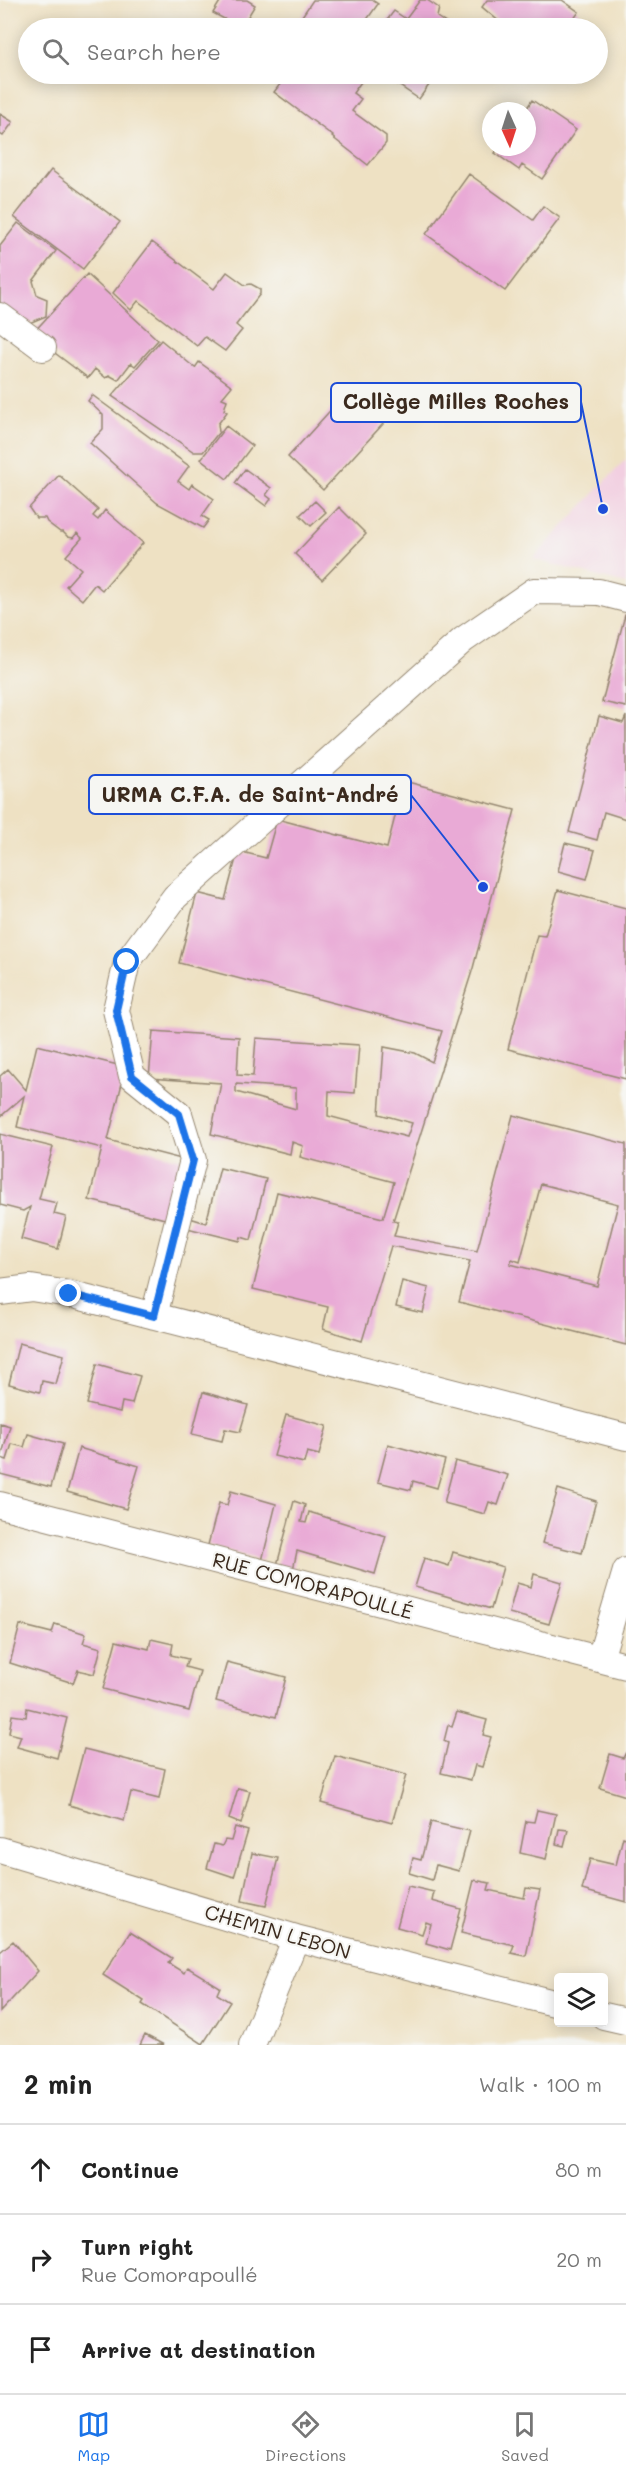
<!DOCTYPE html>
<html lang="en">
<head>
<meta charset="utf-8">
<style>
	body { margin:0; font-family:Mali,sans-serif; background:#f2f2f2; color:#222 }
	.controls { position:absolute; right:18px; bottom:18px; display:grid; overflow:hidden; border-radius:6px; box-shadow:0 3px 15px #0003 }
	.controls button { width:54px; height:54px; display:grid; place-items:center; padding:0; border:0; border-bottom:2px solid #e0e0e0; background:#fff; color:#222; font:30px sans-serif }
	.compass { position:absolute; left:482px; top:102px; width:54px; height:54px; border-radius:50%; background:#fff; box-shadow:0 3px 15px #0003; rotate:177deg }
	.stop { position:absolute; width:18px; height:18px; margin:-14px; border:4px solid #1a73e8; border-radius:50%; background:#fff }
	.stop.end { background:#1a73e8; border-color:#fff; box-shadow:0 2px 6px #0008 }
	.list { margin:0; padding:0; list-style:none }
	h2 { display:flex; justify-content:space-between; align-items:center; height:78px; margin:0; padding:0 24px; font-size:26px }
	h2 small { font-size:20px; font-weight:400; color:#767676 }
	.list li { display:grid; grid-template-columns:39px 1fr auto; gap:18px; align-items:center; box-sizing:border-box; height:90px; padding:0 24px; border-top:2px solid #e0e0e0 }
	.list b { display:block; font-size:22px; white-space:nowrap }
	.list p { margin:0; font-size:20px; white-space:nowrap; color:#767676 }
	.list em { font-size:20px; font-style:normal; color:#767676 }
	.icon { flex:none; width:33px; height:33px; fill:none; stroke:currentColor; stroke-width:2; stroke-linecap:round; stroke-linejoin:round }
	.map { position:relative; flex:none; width:626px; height:2045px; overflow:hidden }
	.search { position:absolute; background:#fff; box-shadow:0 3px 15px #0003; left:18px; right:18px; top:18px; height:66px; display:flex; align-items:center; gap:15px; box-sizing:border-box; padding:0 21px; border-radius:33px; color:#767676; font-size:22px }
	.sheet { height:348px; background:#fff }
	nav { display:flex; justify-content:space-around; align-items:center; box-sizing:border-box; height:84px; border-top:2px solid #e0e0e0; background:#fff; font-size:16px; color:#767676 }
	nav a { display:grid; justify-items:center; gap:3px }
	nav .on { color:#1a73e8 }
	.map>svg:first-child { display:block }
	.built { fill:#f2cfe1 }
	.building { fill:#e9aad6; fill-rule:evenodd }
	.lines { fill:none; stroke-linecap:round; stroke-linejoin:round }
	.street-casing { stroke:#948670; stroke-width:28 }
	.street { stroke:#fff; stroke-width:26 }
	.route { stroke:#1a73e8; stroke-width:8 }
	.labels { text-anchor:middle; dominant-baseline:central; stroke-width:4.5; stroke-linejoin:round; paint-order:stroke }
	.street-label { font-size:20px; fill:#3b2a1e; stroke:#f6f6f2 }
	.leader { fill:none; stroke:#1d4ed8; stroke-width:2 }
	.callout-dot { fill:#1d4ed8; stroke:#f6f6f2; stroke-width:2 }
	.callout { fill:#f6f6f2; stroke:#1d4ed8; stroke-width:2 }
	.callout-label { font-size:21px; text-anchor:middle; font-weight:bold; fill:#3b2a1e }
</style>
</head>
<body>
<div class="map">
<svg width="626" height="2045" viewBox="0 0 626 2045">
	<rect width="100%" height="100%" fill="#f6f6f2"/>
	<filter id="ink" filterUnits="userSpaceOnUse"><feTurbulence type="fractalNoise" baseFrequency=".0167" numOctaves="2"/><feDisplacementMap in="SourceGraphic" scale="12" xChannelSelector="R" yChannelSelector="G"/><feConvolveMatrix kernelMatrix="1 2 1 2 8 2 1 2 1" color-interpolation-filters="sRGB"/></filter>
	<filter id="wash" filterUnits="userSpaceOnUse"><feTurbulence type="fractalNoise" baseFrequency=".008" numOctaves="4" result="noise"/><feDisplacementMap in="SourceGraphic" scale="24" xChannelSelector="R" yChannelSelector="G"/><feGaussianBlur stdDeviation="1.35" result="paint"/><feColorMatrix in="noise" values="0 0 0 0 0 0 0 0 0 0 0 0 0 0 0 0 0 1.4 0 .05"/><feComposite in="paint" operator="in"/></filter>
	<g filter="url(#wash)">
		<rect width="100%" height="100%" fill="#eee1c3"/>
		<path class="built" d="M 626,459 L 626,584 L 533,559 Z"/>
		<g id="blocks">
			<path class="building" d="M 221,0 L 247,0 L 255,5 L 241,28 L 213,13 Z
				M 313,0 L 372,0 L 378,4 L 361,28 L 314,28 L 300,19 Z
				M 420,0 L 427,0 L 439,8 L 437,17 L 453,28 L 381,28 L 394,11 L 406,19 Z
				M 487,0 L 562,0 L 579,12 L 567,28 L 507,28 L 482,7 Z
				M 288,74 L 350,74 L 361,82 L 353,93 L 361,99 L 352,111 L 386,136 L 386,143 L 368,165 L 332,137 L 333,136 L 274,92 Z
				M 382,74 L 437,74 L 419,99 Z
				M 532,100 L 576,130 L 542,179 L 522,165 L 519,170 L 495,153 L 499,147 L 527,147 L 527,111 L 525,111 Z
				M 0,114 L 13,122 L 3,136 L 0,134 Z
				M 51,170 L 120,222 L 83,269 L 14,217 Z
				M 469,174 L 533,220 L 543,206 L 560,218 L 505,291 L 426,234 Z
				M 18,223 L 56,251 L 33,281 L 37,295 L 47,299 L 46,316 L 27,324 L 0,309 L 0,246 Z
				M 152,242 L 214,289 L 227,272 L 245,285 L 251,284 L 260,289 L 260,294 L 236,325 L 242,330 L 225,351 L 205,337 L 197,346 L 138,301 L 131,310 L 113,293 Z
				M 87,274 L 158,340 L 135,366 L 131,363 L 118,380 L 109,375 L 106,378 L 95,369 L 88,378 L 31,335 Z
				M 161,340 L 195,368 L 199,362 L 232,386 L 222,398 L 227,400 L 224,410 L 227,412 L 218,424 L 219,432 L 203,452 L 194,452 L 112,396 Z
				M 347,392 L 383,424 L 323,490 L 288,457 Z
				M 92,395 L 189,466 L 178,481 L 189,489 L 192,484 L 214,499 L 202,516 L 209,520 L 203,528 L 157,503 L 90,443 L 103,429 L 103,415 L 88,401 Z
				M 226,426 L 252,446 L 227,479 L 201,459 Z
				M 245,469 L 271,488 L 266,495 L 271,499 L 266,506 L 235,483 Z
				M 59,475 L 98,510 L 93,516 L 98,520 L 105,510 L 143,543 L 102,590 L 95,584 L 82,600 L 66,586 L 81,569 L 66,556 L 82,538 L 77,533 L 73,538 L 68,537 L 63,532 L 60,532 L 47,522 L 45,518 L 36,518 L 29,508 Z
				M 315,501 L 326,512 L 311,526 L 300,515 Z
				M 339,507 L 366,534 L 322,580 L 295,554 Z
				M 625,615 L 626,615 L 626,707 L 602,702 Z
				M 599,716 L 623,723 L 626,716 L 626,819 L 604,812 L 597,840 L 569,832 Z
				M 404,781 L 515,810 L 473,968 L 393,1221 L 398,1222 L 394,1236 L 477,1251 L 513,1115 L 626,1144 L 626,1345 L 459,1302 L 470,1261 L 391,1246 L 362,1341 L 323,1329 L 328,1307 L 253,1289 L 277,1192 L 383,1218 L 394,1182 L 300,1157 L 303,1146 L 292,1142 L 290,1154 L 211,1134 L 221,1083 L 149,1078 L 153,1031 L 239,1037 L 237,1075 L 253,1076 L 256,1038 L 359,1045 L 355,1093 L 329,1091 L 328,1116 L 407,1137 L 412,1123 L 379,1114 L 384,1047 L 415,1053 L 432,1062 L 442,1031 L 179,963 L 197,893 L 225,900 L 238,851 L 266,858 L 277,819 L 387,848 ZM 236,1084 L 296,1088 L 296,1109 L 236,1092 ZM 541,1184 L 618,1204 L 597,1286 L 510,1264 L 512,1259 L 520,1262 Z
				M 565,843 L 595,850 L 587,879 L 558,871 Z
				M 558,890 L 626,908 L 626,1079 L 508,1049 L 537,935 L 545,936 Z
				M 37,1045 L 126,1067 L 108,1140 L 185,1160 L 169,1220 L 89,1200 L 102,1148 L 17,1127 L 24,1096 L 0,1117 L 0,1076 L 8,1069 L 26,1090 Z
				M 0,1134 L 53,1147 L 39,1199 L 57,1203 L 54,1214 L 66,1217 L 58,1249 L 21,1239 L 30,1207 L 23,1211 L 0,1205 Z
				M 220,1168 L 266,1179 L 251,1240 L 241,1237 L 240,1241 L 187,1228 L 190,1218 L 206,1223 Z
				M 402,1281 L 429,1288 L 423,1313 L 396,1307 Z
				M 19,1343 L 64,1355 L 56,1384 L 42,1381 L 40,1392 L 9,1384 Z
				M 97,1364 L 140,1376 L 132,1404 L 122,1402 L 120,1412 L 87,1404 Z
				M 203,1392 L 248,1405 L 240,1432 L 225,1429 L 222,1441 L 192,1434 Z
				M 286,1415 L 327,1426 L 319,1455 L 307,1452 L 304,1463 L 274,1456 Z
				M 0,1423 L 10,1426 L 1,1458 L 7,1460 L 12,1444 L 24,1447 L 28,1434 L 63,1444 L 51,1487 L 0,1474 Z
				M 388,1444 L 445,1460 L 437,1488 L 413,1481 L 411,1490 L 378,1482 Z
				M 79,1448 L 139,1466 L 126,1509 L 67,1492 Z
				M 455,1461 L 508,1475 L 498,1505 L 489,1502 L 485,1514 L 444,1503 Z
				M 558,1489 L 596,1501 L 582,1553 L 542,1543 Z
				M 231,1491 L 276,1504 L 262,1561 L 208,1545 L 219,1503 L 227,1505 Z
				M 294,1501 L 305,1505 L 301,1522 L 306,1523 L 309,1512 L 386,1536 L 375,1574 L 297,1551 L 293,1570 L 277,1565 Z
				M 453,1552 L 503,1567 L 491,1609 L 415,1587 L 424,1558 L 449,1566 Z
				M 534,1574 L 562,1582 L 549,1624 L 509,1613 L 517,1583 L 531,1587 Z
				M 55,1624 L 86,1634 L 83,1643 L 101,1648 L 94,1674 L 78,1670 L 73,1683 L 10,1663 L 20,1625 L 52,1633 Z
				M 151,1639 L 173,1644 L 171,1655 L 188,1659 L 185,1667 L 200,1671 L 189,1711 L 103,1689 L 116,1641 L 149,1649 Z
				M 227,1662 L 286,1677 L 276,1717 L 216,1701 Z
				M 27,1708 L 67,1718 L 57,1758 L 17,1747 L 21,1736 L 9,1733 L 12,1715 L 26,1717 Z
				M 457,1712 L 487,1720 L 483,1735 L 491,1737 L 482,1767 L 475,1765 L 471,1780 L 441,1773 L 448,1743 L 444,1741 L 448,1725 L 452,1727 Z
				M 84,1749 L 165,1769 L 159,1799 L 131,1792 L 124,1821 L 69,1805 Z
				M 626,1752 L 626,1796 L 600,1788 L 610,1754 L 623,1758 Z
				M 335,1756 L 406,1775 L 392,1823 L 321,1803 Z
				M 238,1788 L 250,1791 L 241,1824 L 229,1819 Z
				M 537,1810 L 556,1814 L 546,1859 L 520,1853 L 526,1821 L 534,1822 Z
				M 431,1822 L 470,1831 L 459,1871 L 436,1865 L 432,1880 L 409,1873 L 413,1858 L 421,1860 Z
				M 235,1827 L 248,1831 L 234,1877 L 207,1868 L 214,1844 L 222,1846 L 225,1840 L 231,1841 Z
				M 559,1829 L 568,1830 L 564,1846 L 556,1844 Z
				M 623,1837 L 626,1838 L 626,1902 L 582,1890 L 590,1859 L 616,1865 Z
				M 252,1853 L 278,1858 L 266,1906 L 242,1901 Z
				M 474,1880 L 490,1883 L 488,1890 L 524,1898 L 526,1888 L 540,1890 L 526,1956 L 511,1953 L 514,1945 L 461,1933 Z
				M 408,1886 L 434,1892 L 432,1901 L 461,1909 L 450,1950 L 426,1943 L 431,1924 L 426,1922 L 422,1934 L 397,1927 Z
				M 130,1932 L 172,1958 L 168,1963 L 184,1973 L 187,1967 L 220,1987 L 217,1994 L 230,2002 L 203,2044 L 142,2004 L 144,2001 L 103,1975 Z
				M 13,1941 L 38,1971 L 0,2012 L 0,1952 Z
				M 145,2035 L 164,2045 L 140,2045 Z"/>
		</g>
	</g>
	<g filter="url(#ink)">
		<use href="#blocks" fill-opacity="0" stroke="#948670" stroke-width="1.5"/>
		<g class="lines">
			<defs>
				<path id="street" d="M 0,316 L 43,348
					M 0,1292 L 31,1288 L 69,1294 L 626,1437
					M 154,1316 L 193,1160 L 179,1114 L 132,1076 L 116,1010 L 127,962 L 175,897 L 463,640 L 534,591 L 599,592 L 626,599
					M 0,1505 L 626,1666
					M 600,1659 L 626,1571
					M 0,1850 L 296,1938 L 558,2004
					M 604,2016 L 626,2021
					M 252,2045 L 296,1938"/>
			</defs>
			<use href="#street" class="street-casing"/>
			<use href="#street" class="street"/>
		</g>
	</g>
	<g class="lines" filter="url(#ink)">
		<path class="route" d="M 69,1294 L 154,1316 L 193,1160 L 179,1114 L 132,1076 L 116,1010 L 127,962"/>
	</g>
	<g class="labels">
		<g class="street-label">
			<text transform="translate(313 1585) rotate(15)">RUE COMORAPOULLÉ</text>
			<text transform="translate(278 1931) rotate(16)">CHEMIN LEBON</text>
		</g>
	</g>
	<path class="leader" d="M603 509L581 402M483 887L411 795"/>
	<g class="callout-dot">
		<circle cx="603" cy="509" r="6"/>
		<circle cx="483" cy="887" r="6"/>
	</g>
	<g class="callout">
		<rect x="331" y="383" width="250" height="39" rx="6"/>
		<rect x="89" y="775" width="322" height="39" rx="6"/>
	</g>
	<g class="callout-label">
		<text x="456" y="409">Collège Milles Roches</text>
		<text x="250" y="802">URMA C.F.A. de Saint-André</text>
	</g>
</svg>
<div class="controls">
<button><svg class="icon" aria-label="layers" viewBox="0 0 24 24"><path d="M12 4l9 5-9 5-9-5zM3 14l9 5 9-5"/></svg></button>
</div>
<svg class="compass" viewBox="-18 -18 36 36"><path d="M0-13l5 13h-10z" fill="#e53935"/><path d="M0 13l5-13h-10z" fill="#767676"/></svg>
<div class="stop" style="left:127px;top:962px"></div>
<div class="stop end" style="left:69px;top:1294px"></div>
<div class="search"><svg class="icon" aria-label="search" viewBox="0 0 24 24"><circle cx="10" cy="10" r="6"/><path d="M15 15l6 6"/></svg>Search here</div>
</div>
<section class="sheet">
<h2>2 min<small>Walk · 100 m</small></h2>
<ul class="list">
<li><svg class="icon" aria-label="ahead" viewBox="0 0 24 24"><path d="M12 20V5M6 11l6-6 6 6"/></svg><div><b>Continue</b></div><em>80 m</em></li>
<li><svg class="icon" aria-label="right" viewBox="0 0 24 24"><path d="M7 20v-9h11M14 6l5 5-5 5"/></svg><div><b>Turn right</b><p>Rue Comorapoullé</p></div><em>20 m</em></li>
<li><svg class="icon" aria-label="arrive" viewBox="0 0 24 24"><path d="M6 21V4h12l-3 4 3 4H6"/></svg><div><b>Arrive at destination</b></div></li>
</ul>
</section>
<nav>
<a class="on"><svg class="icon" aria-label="map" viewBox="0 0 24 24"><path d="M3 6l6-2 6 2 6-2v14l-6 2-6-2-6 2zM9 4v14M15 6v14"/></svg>Map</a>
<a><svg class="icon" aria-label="directions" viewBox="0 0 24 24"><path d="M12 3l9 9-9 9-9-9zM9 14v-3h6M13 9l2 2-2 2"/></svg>Directions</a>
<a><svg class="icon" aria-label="saved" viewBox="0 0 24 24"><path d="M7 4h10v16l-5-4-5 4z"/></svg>Saved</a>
</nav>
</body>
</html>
